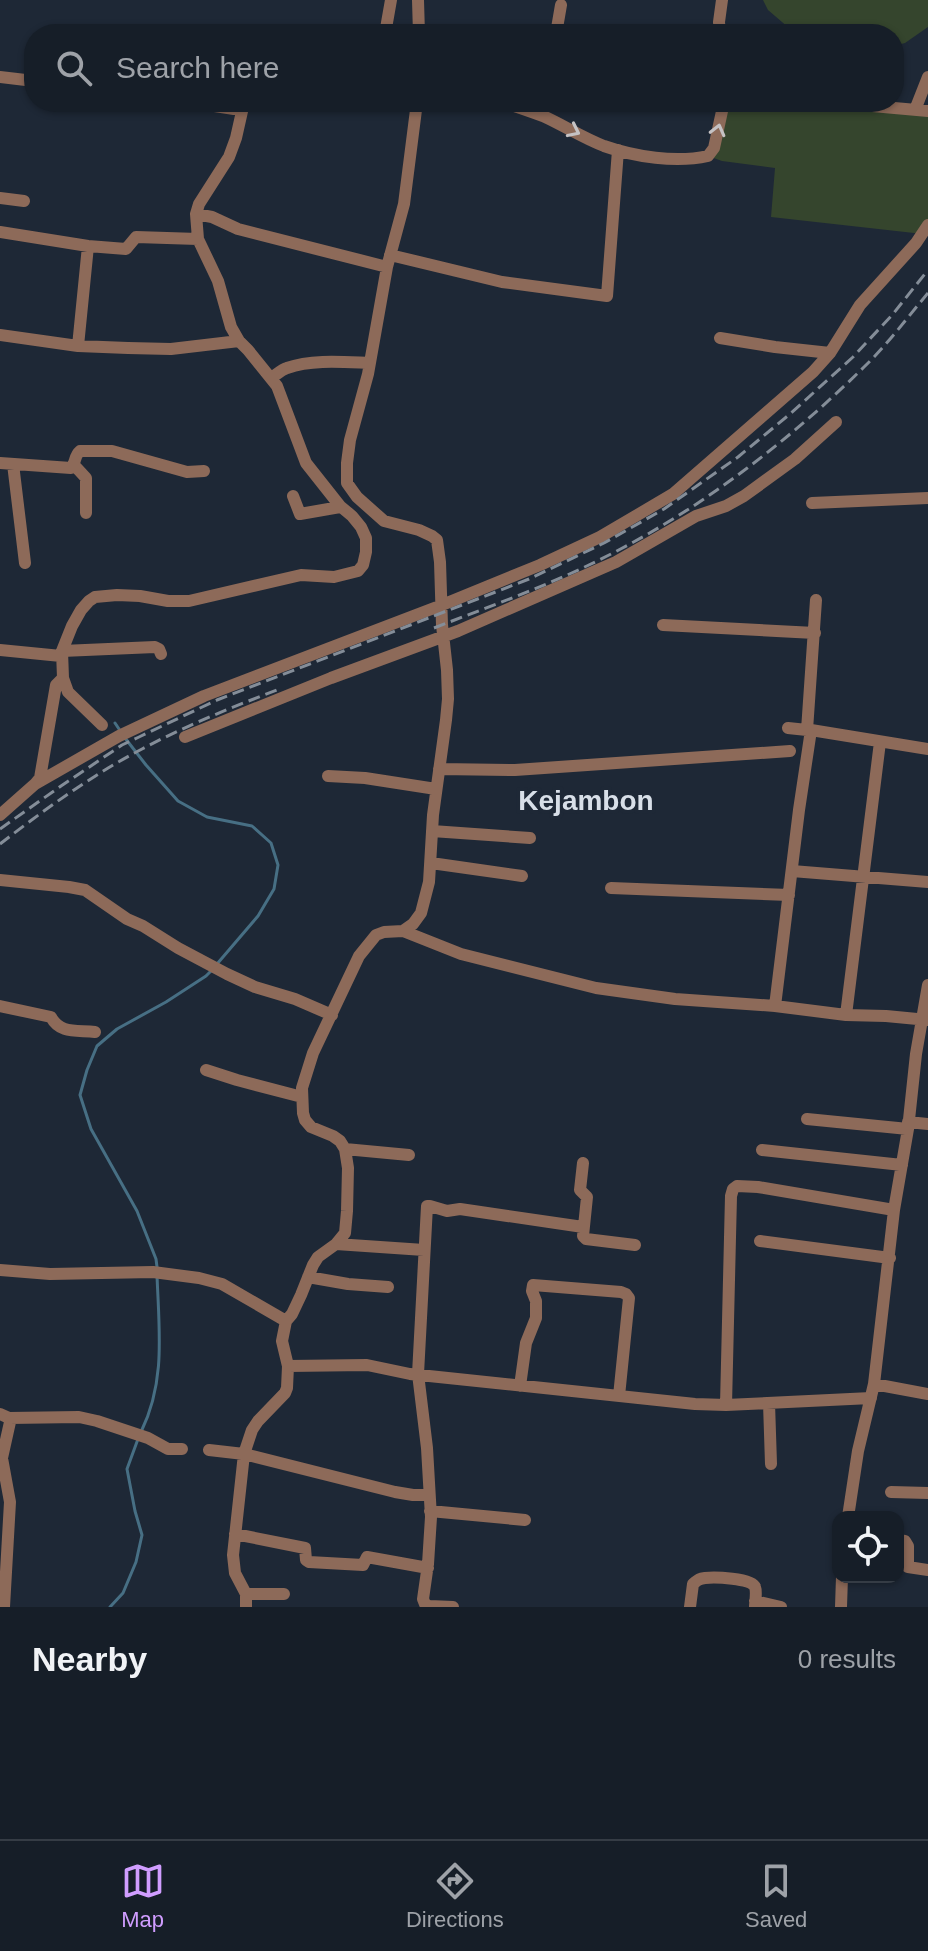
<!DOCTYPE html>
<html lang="en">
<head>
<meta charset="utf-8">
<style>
	body { margin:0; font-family:Helvetica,sans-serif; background:#232b34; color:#f1f3f6 }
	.controls { position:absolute; right:24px; bottom:24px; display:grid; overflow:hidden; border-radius:16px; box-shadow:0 2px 6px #0004 }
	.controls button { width:72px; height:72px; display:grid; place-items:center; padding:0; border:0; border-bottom:2px solid #353c45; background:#161e28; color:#f1f3f6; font:40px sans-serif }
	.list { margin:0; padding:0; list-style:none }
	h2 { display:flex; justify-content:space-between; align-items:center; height:104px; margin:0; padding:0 32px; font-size:34px }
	h2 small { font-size:26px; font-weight:400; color:#9ea2a8 }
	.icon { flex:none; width:44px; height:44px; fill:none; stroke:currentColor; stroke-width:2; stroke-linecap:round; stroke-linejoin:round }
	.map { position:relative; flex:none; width:928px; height:1607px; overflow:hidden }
	.search { position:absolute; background:#161e28; box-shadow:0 2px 6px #0004; left:24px; right:24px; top:24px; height:88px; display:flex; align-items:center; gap:20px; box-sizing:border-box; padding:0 28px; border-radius:32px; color:#9ea2a8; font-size:30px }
	.sheet { height:232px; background:#161e28 }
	nav { display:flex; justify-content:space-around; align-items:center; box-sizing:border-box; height:112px; border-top:2px solid #353c45; background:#161e28; font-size:22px; color:#9ea2a8 }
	nav a { display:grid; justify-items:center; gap:4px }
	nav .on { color:#d09dff }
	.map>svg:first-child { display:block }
	.green { fill:#35452d }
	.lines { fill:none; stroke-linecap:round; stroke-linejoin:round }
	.stream { stroke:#476f84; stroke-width:3 }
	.minor { stroke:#8d6a59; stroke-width:12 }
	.rail { stroke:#848d98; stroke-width:3; stroke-dasharray:12 6; stroke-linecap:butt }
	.oneway { stroke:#c5c2c4 }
	.labels { text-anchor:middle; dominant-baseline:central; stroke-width:8; stroke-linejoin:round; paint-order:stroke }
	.quarter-label { font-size:28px; font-weight:bold; fill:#d8dfe8; stroke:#1e2836 }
</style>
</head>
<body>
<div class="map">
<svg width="928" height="1607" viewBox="0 0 928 1607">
	<rect width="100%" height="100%" fill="#1e2836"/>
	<path class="green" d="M 763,0 L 928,0 L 928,27 L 905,43 L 894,46 L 894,34 L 796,34 L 768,10 Z
		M 724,102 L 828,102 L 928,111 L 928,225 L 923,234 L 771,217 L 775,168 L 722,161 L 708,156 Z"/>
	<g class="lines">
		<path class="stream" d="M 115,723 L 121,732
			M 125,738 L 146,765 L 178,801 L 207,817 L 252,826 L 271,843 L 278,865 L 274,889 L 258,916 L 217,964
			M 157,1267 L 156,1259 L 137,1211 L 91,1129 L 80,1095 L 87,1070 L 97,1046 L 117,1029 L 166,1002 L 206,976 L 212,970
			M 141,1432 C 166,1381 159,1331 157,1275
			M 110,1607 L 123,1593 L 136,1562 L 142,1535 L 135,1511 L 127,1469 L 138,1439"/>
		<path class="minor" d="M 418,0 L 419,34
			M 385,34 L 391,0
			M 556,34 L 561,5
			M 720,34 L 719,22 L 722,0
			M 0,77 L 34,81
			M 189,102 L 234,109 L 243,107 L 246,102
			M 502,102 C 515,106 529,111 543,116 C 563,125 583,138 604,146 C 635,157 676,163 708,156 L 714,148 L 724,102
			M 828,102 L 928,111
			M 915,110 L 928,77
			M 0,198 L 24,201
			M 196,214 L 212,217 L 238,229 L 387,267
			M 0,232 L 88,246 L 126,249 L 136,237 L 198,239
			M 390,255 L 502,282 L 607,296 L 618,150
			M 0,335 L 78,346 L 128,348 L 171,349 L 239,341
			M 720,338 L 775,347 L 830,353
			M 78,346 L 88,246
			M 271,378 C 276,375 281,370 287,368 C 312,359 344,362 370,363
			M 0,463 L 71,468 C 76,463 74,456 80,451 L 112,451 L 187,472 L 204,471
			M 13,464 L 25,563
			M 74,465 L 86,478 L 86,513
			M 293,496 L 300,514 L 340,507
			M 812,503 L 928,498
			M 663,625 L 815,633
			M 0,650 L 61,656
			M 62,651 L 155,647 L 159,649 L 161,654
			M 102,725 L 68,692 L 63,678 L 62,651 L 72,626 L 81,610 L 89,601 L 95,597 L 117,595 L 140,596 L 168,601 L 189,601 L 301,575 L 334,577 L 358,571 L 363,565 L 366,552 L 366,538 L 361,527 L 352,516 L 340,506 L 306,463 L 277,386 L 248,350 L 239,341 L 231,327 L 218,281 L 198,239 L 196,214 L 199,204 L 229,157 L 236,138 L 243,107
			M 788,728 L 807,730
			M 811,730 L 807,730 L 816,600
			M 185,737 L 331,678 L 458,631 L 616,562 L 696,516 L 726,506 L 744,496 L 795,459 L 836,422
			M 439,769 L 515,770 L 790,751
			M 328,776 L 365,778 L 436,789
			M 35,784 L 119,736 L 204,696 L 442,605 L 540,565 L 600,537 L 673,494 L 813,372 L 830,353 L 860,305 L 916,243 L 928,225
			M 0,815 L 35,784 L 40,778 L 56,685 L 63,678
			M 432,831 L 530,838
			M 431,863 L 522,876
			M 792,871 L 928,882
			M 0,880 L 69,887 L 85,890 L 127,919 L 143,926 L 178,948 L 227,974 L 255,987 L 295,999 L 332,1015
			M 611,888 L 789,895
			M 403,931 L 413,924 L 421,913 L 429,882 L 433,815 L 446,720 L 448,699 L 447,670 L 442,625 L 440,562 L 437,540 L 432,536 L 419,530 L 384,521 L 357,497 L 347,483 L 347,463 L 350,440 L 368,374 L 387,267 L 404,204 L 417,102
			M 0,1006 L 51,1017 C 60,1034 76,1030 95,1032
			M 775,1006 L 799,810 L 811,730 L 928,749
			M 846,1015 L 880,742
			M 206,1070 L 237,1080 L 302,1097
			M 807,1119 L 908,1129
			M 908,1122 L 928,1124
			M 345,1149 L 409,1155
			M 762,1150 L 902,1165
			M 583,1163 L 580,1190 L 587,1197 L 583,1236 L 586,1239 L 635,1245
			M 760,1241 L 890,1258
			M 336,1244 L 424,1250
			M 0,1270 L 50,1274 L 153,1272 L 199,1278 L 222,1284 L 286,1321
			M 308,1277 L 348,1284 L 388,1287
			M 288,1366 L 367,1365 L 410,1374 L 695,1404 L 726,1405 L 871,1398
			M 874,1384 L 928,1394
			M 520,1386 L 526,1343 L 536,1318 L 536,1301 L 532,1291 L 533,1285 L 621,1292 L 626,1294 L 629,1298 L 619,1396
			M 769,1403 L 771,1464
			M 726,1405 L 731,1196 L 733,1189 L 737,1186 L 758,1187 L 894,1210
			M 0,1414 L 9,1418 L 10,1422 L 2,1458 L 10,1502 L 4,1607
			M 9,1418 L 79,1417 L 97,1421 L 148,1438 L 168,1449 L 182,1449
			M 209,1450 L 244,1454 L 395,1492 L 413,1495 L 429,1495
			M 891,1492 L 928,1493
			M 430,1511 L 525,1520
			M 848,1517 L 858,1451 L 874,1384 L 894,1210 L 908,1129 L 916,1054 L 928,985
			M 235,1534 L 305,1548 L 306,1560 L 309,1562 L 363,1565 L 367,1557 L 428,1568
			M 898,1540 L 905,1541 L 908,1546 L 908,1567 L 928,1570
			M 246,1594 L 284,1594
			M 755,1601 L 781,1607
			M 246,1607 L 246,1594 L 235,1573 L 233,1555 L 244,1454 L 252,1430 L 258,1421 L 285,1393 L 287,1388 L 288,1366 L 282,1341 L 286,1321 L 292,1314 L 301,1295 L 313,1265 L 318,1257 L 336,1244 L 345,1233 L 347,1211 L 348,1168 L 345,1149 L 340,1141 L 333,1136 L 311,1127 L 305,1120 L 303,1113 L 302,1088 L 313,1053 L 359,956 L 376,935 L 384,932 L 403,931 L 461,954 L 596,988 L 675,999 L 775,1006 L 846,1015 L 886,1016 L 928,1020
			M 453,1607 L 429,1606 L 425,1604 L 423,1599 L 428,1564 L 431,1517 L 427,1448 L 418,1374 L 427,1206 L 430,1206 L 447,1211 L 460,1209 L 583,1227
			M 690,1607 L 693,1584 C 698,1580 698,1579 705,1578 C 714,1577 752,1578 755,1587 C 757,1592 755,1602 755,1607
			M 841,1607 L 842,1577"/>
		<path class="rail" d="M 434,628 C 493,605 553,584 609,555 C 702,508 790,440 864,367 C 887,345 907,318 928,293
			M 0,829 L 61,786 L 122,745 L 139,737 L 217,700 L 529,579 L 604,543 L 664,509 L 738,457 L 790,414 L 853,357 L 893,314 L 928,270
			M 0,844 C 44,810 92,775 142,749 C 187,725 235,706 282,688"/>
	</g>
	<defs><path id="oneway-chevron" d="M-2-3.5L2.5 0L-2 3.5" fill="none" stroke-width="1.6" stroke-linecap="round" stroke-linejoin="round" transform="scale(2)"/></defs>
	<g class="oneway">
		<use href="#oneway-chevron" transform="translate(718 130) rotate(-76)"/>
		<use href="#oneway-chevron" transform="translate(574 131) rotate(26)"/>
	</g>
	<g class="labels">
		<g class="quarter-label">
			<text x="586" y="800">Kejambon</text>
		</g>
	</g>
</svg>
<div class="controls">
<button><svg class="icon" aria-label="locate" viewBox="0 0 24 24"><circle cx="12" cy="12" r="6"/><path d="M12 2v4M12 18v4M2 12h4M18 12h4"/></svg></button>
</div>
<div class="search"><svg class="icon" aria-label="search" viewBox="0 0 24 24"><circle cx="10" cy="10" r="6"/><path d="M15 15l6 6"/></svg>Search here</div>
</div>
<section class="sheet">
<h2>Nearby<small>0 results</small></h2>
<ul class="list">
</ul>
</section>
<nav>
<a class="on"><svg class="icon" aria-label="map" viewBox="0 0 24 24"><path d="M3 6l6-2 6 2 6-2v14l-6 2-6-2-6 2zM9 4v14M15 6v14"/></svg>Map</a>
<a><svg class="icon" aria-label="directions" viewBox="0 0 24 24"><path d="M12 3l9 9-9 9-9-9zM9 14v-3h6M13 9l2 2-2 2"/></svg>Directions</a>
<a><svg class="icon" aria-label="saved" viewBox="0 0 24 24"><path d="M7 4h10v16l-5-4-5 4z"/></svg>Saved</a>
</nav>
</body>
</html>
